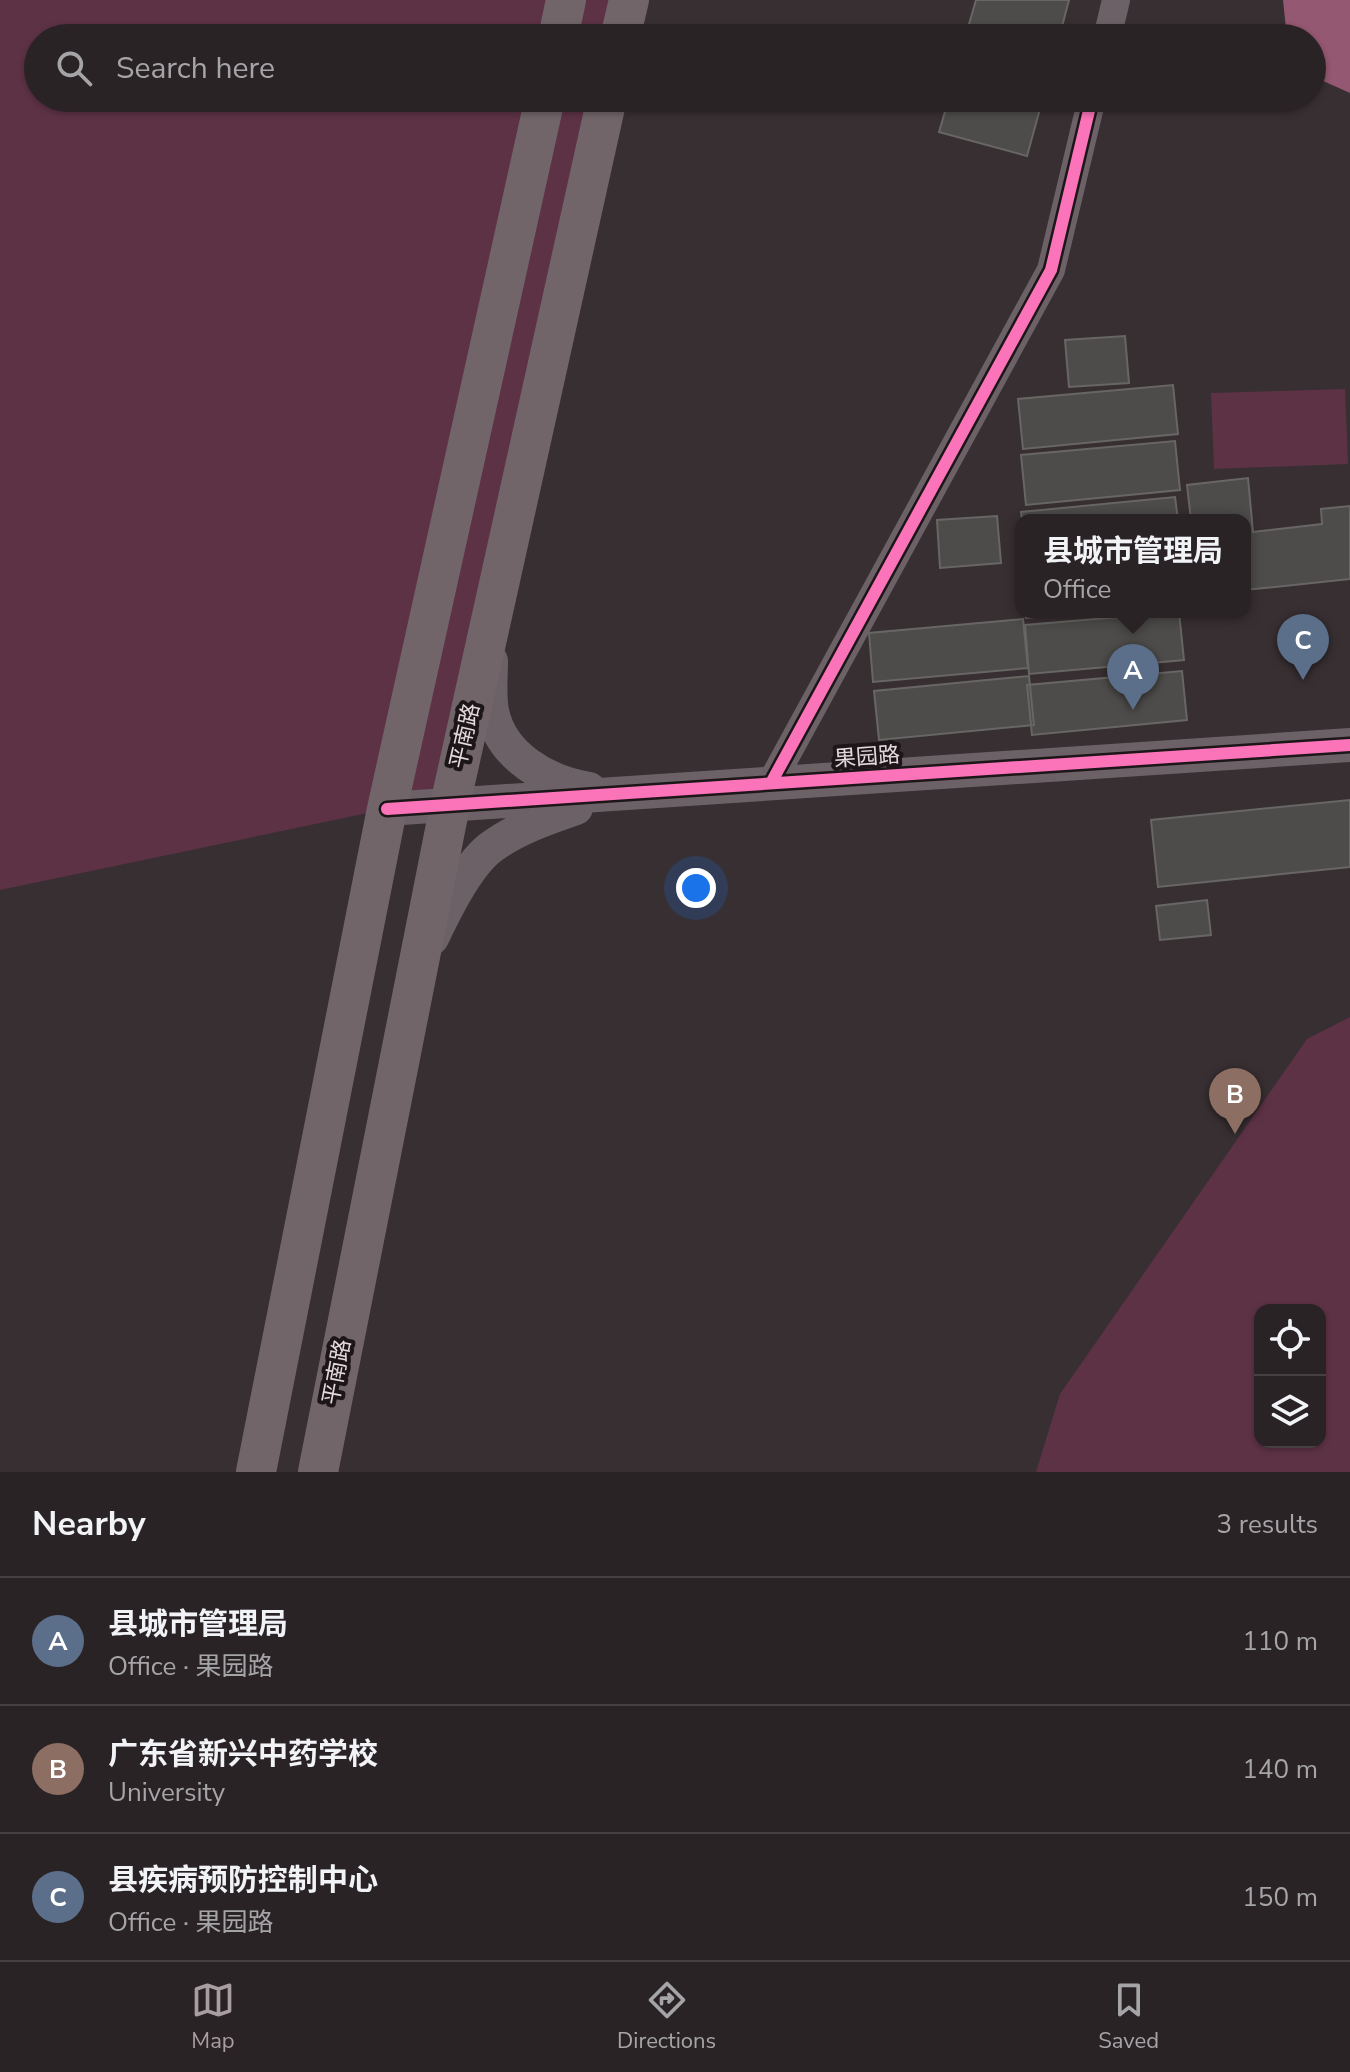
<!DOCTYPE html>
<html lang="en">
<head>
<meta charset="utf-8">
<style>
	body { margin:0; font-family:"Nunito Sans","Noto Sans SC",sans-serif; background:#362f32; color:#f1f3f6 }
	.controls { position:absolute; right:24px; bottom:24px; display:grid; overflow:hidden; border-radius:16px; box-shadow:0 2px 6px #0004 }
	.controls button { width:72px; height:72px; display:grid; place-items:center; padding:0; border:0; border-bottom:2px solid #464043; background:#2a2326; color:#f1f3f6; font:40px sans-serif }
	.you { position:absolute; left:696px; top:888px; width:28px; height:28px; margin:-20px; border:6px solid #fff; border-radius:50%; background:#1a73e8; box-shadow:0 0 0 12px #1a73e833 }
	.badge { display:grid; place-items:center; width:52px; height:52px; border-radius:50%; background:#a89ea1; color:#fff; font-size:26px; font-weight:700 }
	.pin { position:absolute; translate:-50% -66px; filter:drop-shadow(0 2px 4px #0008) }
	.pin::after { content:''; position:absolute; top:42px; width:28px; height:24px; background:inherit; clip-path:polygon(0 0,100% 0,50% 100%) }
	.popup { position:absolute; left:1015px; top:514px; width:236px; height:104px; box-sizing:border-box; display:grid; place-content:center; border-radius:16px; background:#2a2326; filter:drop-shadow(0 2px 6px #0005); font-size:26px; white-space:nowrap; color:#a5a4a7 }
	.popup b { font-size:30px; color:#f1f3f6 }
	.popup::after { content:''; position:absolute; left:50%; top:100%; margin-left:-16px; border:16px solid transparent; border-top-color:#2a2326 }
	.list { margin:0; padding:0; list-style:none }
	h2 { display:flex; justify-content:space-between; align-items:center; height:104px; margin:0; padding:0 32px; font-size:34px }
	h2 small { font-size:26px; font-weight:400; color:#a5a4a7 }
	.list li { display:grid; grid-template-columns:52px 1fr auto; gap:24px; align-items:center; box-sizing:border-box; height:128px; padding:0 32px; border-top:2px solid #464043 }
	.list b { display:block; font-size:30px; white-space:nowrap }
	.list p { margin:0; font-size:26px; white-space:nowrap; color:#a5a4a7 }
	.list em { font-size:26px; font-style:normal; color:#a5a4a7 }
	.icon { flex:none; width:44px; height:44px; fill:none; stroke:currentColor; stroke-width:2; stroke-linecap:round; stroke-linejoin:round }
	.map { position:relative; flex:none; width:1350px; height:1472px; overflow:hidden }
	.search { position:absolute; background:#2a2326; box-shadow:0 2px 6px #0004; left:24px; right:24px; top:24px; height:88px; display:flex; align-items:center; gap:20px; box-sizing:border-box; padding:0 28px; border-radius:44px; color:#a5a4a7; font-size:30px }
	.sheet { height:488px; background:#2a2326 }
	nav { display:flex; justify-content:space-around; align-items:center; box-sizing:border-box; height:112px; border-top:2px solid #464043; background:#2a2326; font-size:22px; color:#a5a4a7 }
	nav a { display:grid; justify-items:center; gap:4px }
	nav .on { color:#a89ea1 }
	.map>svg:first-child { display:block }
	.green { fill:#5d3245; fill-rule:evenodd }
	.water { fill:#955872 }
	.building { fill:#4d4c4a; stroke:#686664; stroke-width:2 }
	.lines { fill:none; stroke-linecap:round; stroke-linejoin:round }
	.minor { stroke:#6c6166; stroke-width:28 }
	.tertiary { stroke:#6c6166; stroke-width:34 }
	.secondary { stroke:#71656a; stroke-width:40 }
	.cycleway-casing { stroke:#1d1619; stroke-width:17 }
	.cycleway { stroke:#fb73b8; stroke-width:12 }
	.labels { text-anchor:middle; dominant-baseline:central; stroke-width:8; stroke-linejoin:round; paint-order:stroke }
	.street-label { font-size:22px; fill:#e4d9dd; stroke:#1d1619 }
</style>
</head>
<body>
<div class="map">
<svg width="1350" height="1472" viewBox="0 0 1350 1472">
	<rect width="100%" height="100%" fill="#382f32"/>
	<path class="green" d="M 0,0 L 629,0 L 620,38 L 38,38 L 38,98 L 607,98 L 450,805 L 387,809 L 0,890 Z
		M 1345,389 L 1348,464 L 1214,469 L 1211,393 Z
		M 1350,1017 L 1350,1472 L 1036,1472 L 1060,1394 L 1307,1039 ZM 1320,1310 L 1320,1442 L 1260,1442 L 1260,1310 Z"/>
	<path class="water" d="M 1283,0 L 1350,0 L 1350,93 L 1312,76 L 1312,38 L 1287,38 Z"/>
	<path class="building" d="M 976,0 L 1069,0 L 1059,38 L 965,38 Z
		M 949,98 L 1043,98 L 1027,156 L 939,132 Z
		M 1125,336 L 1129,383 L 1069,387 L 1065,340 Z
		M 1173,385 L 1178,434 L 1023,449 L 1018,399 Z
		M 1175,441 L 1180,490 L 1026,505 L 1021,455 Z
		M 1248,478 L 1253,532 L 1322,524 L 1321,509 L 1350,506 L 1350,579 L 1245,590 L 1245,520 L 1191,520 L 1187,485 Z
		M 1175,497 L 1178,520 L 1022,520 L 1021,512 Z
		M 997,516 L 1001,563 L 940,568 L 937,520 Z
		M 1025,612 L 1088,612 L 1026,618 Z
		M 1179,612 L 1184,660 L 1029,674 L 1025,625 Z
		M 1023,619 L 1028,668 L 873,682 L 869,633 Z
		M 1182,671 L 1187,720 L 1032,735 L 1027,685 Z
		M 1029,676 L 1034,725 L 879,740 L 874,691 Z
		M 1350,800 L 1350,867 L 1158,887 L 1151,820 Z
		M 1207,900 L 1211,935 L 1160,940 L 1156,906 Z"/>
	<g class="lines">
		<path class="minor" d="M 1107,38 L 1116,0
			M 771,783 L 1051,270 L 1092,98"/>
		<path class="tertiary" d="M 491,661 C 491,677 489,695 492,711 C 501,757 547,782 589,789
			M 387,809 L 1350,745
			M 432,938 C 445,911 466,867 490,848 C 515,829 547,818 576,808"/>
		<path class="secondary" d="M 558,38 L 566,0
			M 620,38 L 629,0
			M 256,1472 L 387,809 L 545,98
			M 318,1472 L 450,805 L 607,98"/>
		<defs>
			<path id="cycleway" d="M 771,783 L 1051,270 L 1092,98
				M 387,809 L 1350,745"/>
		</defs>
		<use href="#cycleway" class="cycleway-casing"/>
		<use href="#cycleway" class="cycleway"/>
	</g>
	<g class="labels">
		<g class="street-label">
			<text transform="translate(465 736) rotate(-77)">平南路</text>
			<text transform="translate(867 757) rotate(-4)">果园路</text>
			<text transform="translate(337 1372) rotate(-79)">平南路</text>
		</g>
	</g>
</svg>
<div class="controls">
<button><svg class="icon" aria-label="locate" viewBox="0 0 24 24"><circle cx="12" cy="12" r="6"/><path d="M12 2v4M12 18v4M2 12h4M18 12h4"/></svg></button>
<button><svg class="icon" aria-label="layers" viewBox="0 0 24 24"><path d="M12 4l9 5-9 5-9-5zM3 14l9 5 9-5"/></svg></button>
</div>
<div class="you"></div>
<div class="pin badge" style="left:1133px;top:710px;background:#5c6f8a">A</div>
<div class="popup"><b>县城市管理局</b>Office</div>
<div class="pin badge" style="left:1235px;top:1134px;background:#8d6e63">B</div>
<div class="pin badge" style="left:1303px;top:680px;background:#5c6f8a">C</div>
<div class="search"><svg class="icon" aria-label="search" viewBox="0 0 24 24"><circle cx="10" cy="10" r="6"/><path d="M15 15l6 6"/></svg>Search here</div>
</div>
<section class="sheet">
<h2>Nearby<small>3 results</small></h2>
<ul class="list">
<li><span class="badge" style="background:#5c6f8a">A</span><div><b>县城市管理局</b><p>Office · 果园路</p></div><em>110 m</em></li>
<li><span class="badge" style="background:#8d6e63">B</span><div><b>广东省新兴中药学校</b><p>University</p></div><em>140 m</em></li>
<li><span class="badge" style="background:#5c6f8a">C</span><div><b>县疾病预防控制中心</b><p>Office · 果园路</p></div><em>150 m</em></li>
</ul>
</section>
<nav>
<a class="on"><svg class="icon" aria-label="map" viewBox="0 0 24 24"><path d="M3 6l6-2 6 2 6-2v14l-6 2-6-2-6 2zM9 4v14M15 6v14"/></svg>Map</a>
<a><svg class="icon" aria-label="directions" viewBox="0 0 24 24"><path d="M12 3l9 9-9 9-9-9zM9 14v-3h6M13 9l2 2-2 2"/></svg>Directions</a>
<a><svg class="icon" aria-label="saved" viewBox="0 0 24 24"><path d="M7 4h10v16l-5-4-5 4z"/></svg>Saved</a>
</nav>
</body>
</html>
